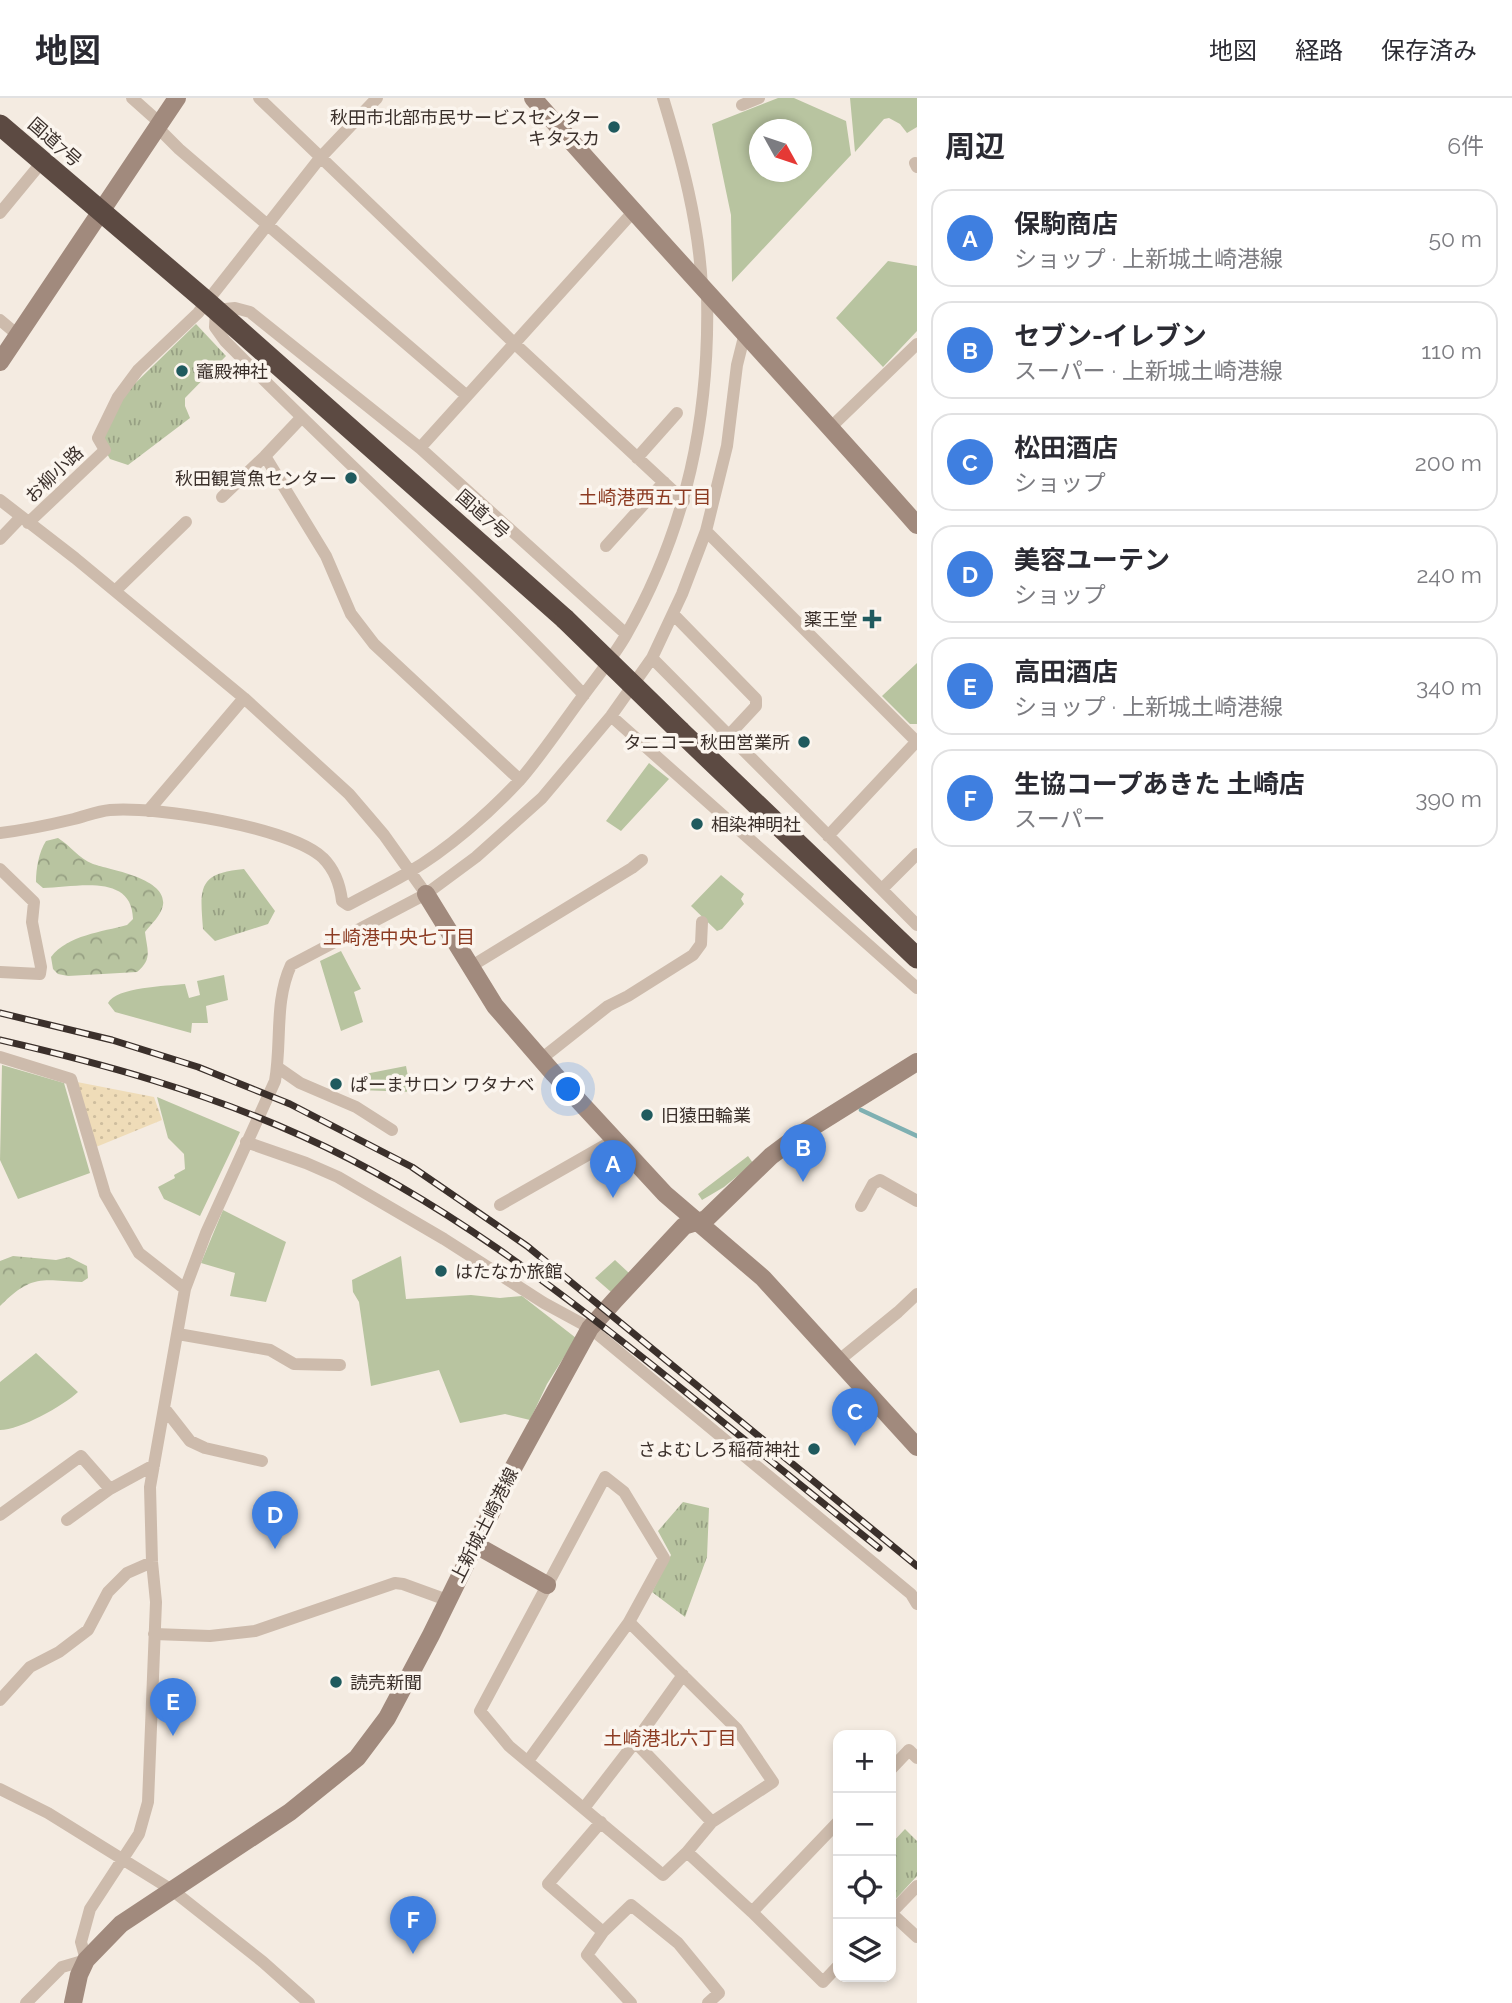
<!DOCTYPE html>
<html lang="ja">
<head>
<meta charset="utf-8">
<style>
	body { margin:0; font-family:Raleway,"Noto Sans JP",sans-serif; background:#f7f7f7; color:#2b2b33 }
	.controls { position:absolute; right:21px; bottom:21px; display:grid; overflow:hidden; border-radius:14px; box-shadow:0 4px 10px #0003 }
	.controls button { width:63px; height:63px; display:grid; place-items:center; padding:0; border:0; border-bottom:2px solid #e1e1e2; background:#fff; color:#2b2b33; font:35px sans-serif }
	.compass { position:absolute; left:749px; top:21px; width:63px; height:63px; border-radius:50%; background:#fff; box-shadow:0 4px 10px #0003; rotate:130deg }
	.you { position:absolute; left:569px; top:992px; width:24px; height:24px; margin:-18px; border:5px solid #fff; border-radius:50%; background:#1a73e8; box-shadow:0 0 0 10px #1a73e833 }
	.badge { display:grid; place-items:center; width:46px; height:46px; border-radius:50%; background:#0f766e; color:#fff; font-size:23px; font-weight:700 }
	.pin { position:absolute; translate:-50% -58px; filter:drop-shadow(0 2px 4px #0008) }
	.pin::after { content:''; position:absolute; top:37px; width:24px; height:21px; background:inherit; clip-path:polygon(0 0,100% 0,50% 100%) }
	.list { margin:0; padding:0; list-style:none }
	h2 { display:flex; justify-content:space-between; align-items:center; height:91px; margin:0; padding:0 28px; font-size:30px }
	h2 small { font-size:23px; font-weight:400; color:#7c7c81 }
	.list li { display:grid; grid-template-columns:46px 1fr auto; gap:21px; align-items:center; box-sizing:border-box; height:98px; margin:0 14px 14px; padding:0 14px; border:2px solid #e1e1e2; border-radius:21px }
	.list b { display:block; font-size:26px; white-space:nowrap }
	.list p { margin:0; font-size:23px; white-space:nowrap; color:#7c7c81 }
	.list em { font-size:23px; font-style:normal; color:#7c7c81 }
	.icon { flex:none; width:38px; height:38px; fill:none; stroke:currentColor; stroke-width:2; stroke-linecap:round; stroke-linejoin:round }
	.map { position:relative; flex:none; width:917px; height:1905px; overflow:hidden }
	header { display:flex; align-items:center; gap:42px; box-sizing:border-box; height:98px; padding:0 35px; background:#fff; border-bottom:2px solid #e1e1e2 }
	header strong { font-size:33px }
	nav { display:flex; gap:38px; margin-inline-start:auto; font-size:24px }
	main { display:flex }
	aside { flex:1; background:#fff }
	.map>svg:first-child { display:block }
	.green { fill:#b8c4a0; fill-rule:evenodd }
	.forest { fill:url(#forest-crowns) }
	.sand { fill:url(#sand-dots) }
	.park { fill:url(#park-tufts) }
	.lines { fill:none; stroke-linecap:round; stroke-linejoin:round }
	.stream { stroke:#7fb0b2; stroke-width:4.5 }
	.street { stroke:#cdbbac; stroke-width:12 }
	.secondary { stroke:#a18a7d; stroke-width:18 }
	.highway { stroke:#5c4a42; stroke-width:21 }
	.rail-casing { stroke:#3b302b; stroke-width:7 }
	.rail { stroke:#fbf5ee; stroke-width:4.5; stroke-dasharray:13; stroke-linecap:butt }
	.highway-bridge { stroke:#5c4a42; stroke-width:21 }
	.poi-dot { fill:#1f5a5e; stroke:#fbf5ee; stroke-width:2.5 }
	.labels { text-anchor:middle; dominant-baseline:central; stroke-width:7; stroke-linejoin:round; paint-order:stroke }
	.poi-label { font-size:18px; fill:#3b302b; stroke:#fbf5ee; text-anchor:start }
	.street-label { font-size:18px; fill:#3b302b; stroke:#fbf5ee }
	.neighbourhood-label { font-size:19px; fill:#8c3b22; stroke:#fbf5ee }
</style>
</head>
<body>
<header>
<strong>地図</strong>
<nav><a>地図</a><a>経路</a><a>保存済み</a></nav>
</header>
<main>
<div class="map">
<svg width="917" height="1905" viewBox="0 0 917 1905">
	<defs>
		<pattern id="forest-crowns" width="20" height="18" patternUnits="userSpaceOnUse" patternTransform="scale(1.75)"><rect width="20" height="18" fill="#b8c4a0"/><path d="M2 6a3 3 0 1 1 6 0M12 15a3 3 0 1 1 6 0" fill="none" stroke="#97a083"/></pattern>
		<pattern id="sand-dots" width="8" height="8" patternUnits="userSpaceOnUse" patternTransform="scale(1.75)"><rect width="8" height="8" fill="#efdcb8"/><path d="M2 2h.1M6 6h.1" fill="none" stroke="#cebd9e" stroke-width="1.8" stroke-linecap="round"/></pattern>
		<pattern id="park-tufts" width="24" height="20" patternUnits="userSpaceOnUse" patternTransform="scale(1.75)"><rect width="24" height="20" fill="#b8c4a0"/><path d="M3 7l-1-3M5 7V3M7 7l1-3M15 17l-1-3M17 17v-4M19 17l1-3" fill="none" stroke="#97a083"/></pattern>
	</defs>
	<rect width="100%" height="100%" fill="#f4ebe1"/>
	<path class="green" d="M 778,0 L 794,0 L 846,23 L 851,57 L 732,184 L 731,117 L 712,26 ZM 760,32 L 802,32 L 802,74 L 760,74 Z
		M 850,0 L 917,0 L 917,29 L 907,35 L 900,26 L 889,20 L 884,21 L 855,54 Z
		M 888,163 L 917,168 L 917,233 L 883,269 L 836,220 Z
		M 917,565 L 917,626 L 910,626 L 882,598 Z
		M 649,665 L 669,681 L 621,733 L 606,723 Z
		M 721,777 L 744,796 L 741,801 L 744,806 L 722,831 L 717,833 L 691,808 Z
		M 341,853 L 361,891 L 354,894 L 363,924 L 341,933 L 320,863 Z
		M 224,877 L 228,902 L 206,908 L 208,925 L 192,925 L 191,935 L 115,914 L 108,905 C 116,889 167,888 185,886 L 189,900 L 200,897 L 197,883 Z
		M 2,967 L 64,985 L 90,1075 L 18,1101 L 0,1062 Z
		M 406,968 L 411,994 L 360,992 L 358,985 L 366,983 L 365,976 Z
		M 157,999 L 240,1034 L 200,1118 L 164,1101 L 158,1089 L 175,1080 L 174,1077 L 185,1071 L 184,1056 L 168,1040 Z
		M 748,1058 L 753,1065 L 724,1089 L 702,1102 L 698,1096 Z
		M 223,1112 L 286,1144 L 266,1204 L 230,1198 L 235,1175 L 201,1165 Z
		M 401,1158 L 406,1201 L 471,1197 L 500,1200 L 522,1198 L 576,1240 L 547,1286 L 530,1322 L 505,1316 L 460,1325 L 439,1272 L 371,1288 L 359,1204 L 353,1194 L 352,1182 Z
		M 615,1162 L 629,1175 L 611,1194 L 595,1180 Z
		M 36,1255 L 78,1294 C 63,1308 20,1332 0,1332 L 0,1284 Z"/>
	<path class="forest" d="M 58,740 C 71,748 78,760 93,766 C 110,772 167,780 163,807 C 161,818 151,826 145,834 C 147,852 153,861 137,874 L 68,878 L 58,876 L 53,871 L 51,859 C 68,837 102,834 127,827 L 133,821 C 132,774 74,790 43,790 L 36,784 C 36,770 39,754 46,743 Z
		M 13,1158 L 56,1162 L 69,1159 L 87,1168 L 88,1180 L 82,1184 C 41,1182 32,1176 0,1208 L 0,1163 Z"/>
	<path class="sand" d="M 77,984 L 154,999 L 162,1022 L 96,1049 Z"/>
	<path class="park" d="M 196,226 L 226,258 L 185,300 L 185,308 L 190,320 L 128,367 L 110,361 L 98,340 L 116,304 Z
		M 244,771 L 275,813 L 268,826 L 215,843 L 203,831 C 200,791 197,775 244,771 Z
		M 683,1404 L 709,1410 L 707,1459 L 685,1519 L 652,1494 L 671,1457 L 658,1433 Z
		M 905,1731 L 917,1743 L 917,1778 L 891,1806 L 891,1746 Z"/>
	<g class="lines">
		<path class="stream" d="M 861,1012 L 917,1038"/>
		<path class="street" d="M 132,0 L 160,25
			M 259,0 L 514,245 L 684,403
			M 663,0 C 682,62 699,125 702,190
			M 742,7 L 759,0
			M 157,29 L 179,51 L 467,298
			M 915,65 L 917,69
			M 0,115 L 42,64
			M 0,222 L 19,238
			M 301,320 L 265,358 L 326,458 L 351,516 L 374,546 L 520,682
			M 831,329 L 917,246
			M 420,350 L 633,114
			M 637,360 L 677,315
			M 222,399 L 265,358
			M 0,402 L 75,460 L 244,600 L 349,696 L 384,737 L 426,796
			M 28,425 L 105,352 L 98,340 L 118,299 L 138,272 L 198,215 L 320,60 L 377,0
			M 706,433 L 917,644
			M 0,441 L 21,419
			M 606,448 L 664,384
			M 115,493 L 186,424
			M 673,516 L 756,601 L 756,608 L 729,637
			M 652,560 L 917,827
			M 584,597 C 469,475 343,363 225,243 L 215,229 L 216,212 L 235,210 L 250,214 L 420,350 L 626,536
			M 611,618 L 917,890
			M 148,713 L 244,600
			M 0,735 C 25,732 49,727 74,721 C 86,718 98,713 110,712 C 156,708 290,729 323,760 C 335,772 340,786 342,803 L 348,807 C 368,796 389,786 409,774 C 447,752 489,715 519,683 C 541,658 560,629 580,602 C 595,581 613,560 626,537 C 687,430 710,318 707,196
			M 828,738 L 917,643
			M 0,771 L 34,804 L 32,824 L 41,869 L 40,876 L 0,874
			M 882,791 L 917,756
			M 470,869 L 632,770 L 642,762
			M 0,959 L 71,981 L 105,1096 L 139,1155 L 185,1191
			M 541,961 L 608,908 L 628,898 L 693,857 L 701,846 L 702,824
			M 277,969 L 300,985 L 356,1009 L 392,1032
			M 246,1044 L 306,1065 L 338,1079 L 444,1141 L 544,1205 L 590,1230 L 911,1496 L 917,1506
			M 500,1107 L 614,1042
			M 861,1108 L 873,1086 L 880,1082 L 917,1103
			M 178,1236 L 270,1252 L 294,1266 L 340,1267
			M 838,1263 L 898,1214 L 917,1196
			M 165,1311 L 190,1343 L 205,1350 L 262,1363
			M 0,1417 L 81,1358 L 110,1391
			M 67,1422 L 110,1391 L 154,1367
			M 154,1536 L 210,1538 L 255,1533 L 395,1485 L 403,1486 L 447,1502
			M 683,1577 L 635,1644 L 712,1724 L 773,1684 L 737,1631 L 629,1524 L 664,1460 L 624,1394 L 605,1379 L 480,1613 L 509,1648 L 663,1777 L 687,1754 L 752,1814
			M 0,1602 L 30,1569 L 59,1554 L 88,1532 L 108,1494 L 127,1475 L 152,1464
			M 528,1663 L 629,1524
			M 891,1671 L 909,1652 L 917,1660
			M 0,1691 L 48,1715 L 172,1792 L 263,1864 L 309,1905
			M 584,1710 L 635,1644
			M 601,1724 L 548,1786 L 603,1834
			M 838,1724 L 752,1814 L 823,1884 L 838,1868
			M 687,1754 L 712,1724
			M 891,1815 L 917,1788
			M 891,1815 L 917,1839
			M 26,1905 L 62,1869 L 86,1862 L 81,1844 L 90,1811 L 139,1736 L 148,1704 L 156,1504 L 152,1464 L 150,1389 L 185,1191 L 206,1135 L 275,983 C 282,944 274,904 291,867 L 426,796 L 476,759 L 542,700 L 611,618 L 652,560 L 682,496 L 706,433 L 727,348 L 737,267 L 745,235
			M 631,1905 L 587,1857 L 603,1834 L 631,1807 L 678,1845 L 719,1895 L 708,1905"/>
		<path class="secondary" d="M 533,0 C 659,144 790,283 917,427
			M 0,264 L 177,0
			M 426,796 L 495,908 L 554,976 L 665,1096 L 763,1180 L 917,1349
			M 474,1446 L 547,1487
			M 73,1905 L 79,1877 L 86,1862 L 121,1826 L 290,1714 L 357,1660 L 387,1620 L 431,1537 L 511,1374 L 590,1230 L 615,1202 L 684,1128 L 706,1121 L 771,1058 L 795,1040 L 917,964"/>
		<path class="highway" d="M 0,27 L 206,203 L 565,521
			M 680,633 L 917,860"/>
		<defs>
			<path id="rail" d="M 0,915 L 112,942 L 198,969 L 290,1006 L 412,1069 L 527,1148 L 917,1468
				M 0,942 C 104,966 205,994 302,1038 C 440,1100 560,1193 677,1287 C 744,1341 811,1396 879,1450"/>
		</defs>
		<use href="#rail" class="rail-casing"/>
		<use href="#rail" class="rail"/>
		<path class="highway-bridge" d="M 565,521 L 680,633"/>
	</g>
	<g class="poi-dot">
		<circle cx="614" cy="29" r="7"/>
		<circle cx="182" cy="273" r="7"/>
		<circle cx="351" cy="380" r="7"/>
		<path d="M868.5 510.5h7v7h7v7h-7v7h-7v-7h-7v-7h7z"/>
		<circle cx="804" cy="644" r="7"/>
		<circle cx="697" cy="726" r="7"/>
		<circle cx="336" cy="986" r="7"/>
		<circle cx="647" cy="1017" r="7"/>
		<circle cx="441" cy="1173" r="7"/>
		<circle cx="814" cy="1351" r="7"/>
		<circle cx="336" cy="1584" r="7"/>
	</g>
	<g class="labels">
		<g class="poi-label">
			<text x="600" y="19" text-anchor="end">秋田市北部市民サービスセンター<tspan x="600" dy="21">キタスカ</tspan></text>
			<text x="196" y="273">竈殿神社</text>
			<text x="337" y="380" text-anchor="end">秋田観賞魚センター</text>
			<text x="858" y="521" text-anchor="end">薬王堂</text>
			<text x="790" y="644" text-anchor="end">タニコー 秋田営業所</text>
			<text x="711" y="726">相染神明社</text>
			<text x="350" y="986">ぱーまサロン ワタナベ</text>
			<text x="661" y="1017">旧猿田輪業</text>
			<text x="455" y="1173">はたなか旅館</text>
			<text x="800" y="1351" text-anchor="end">さよむしろ稲荷神社</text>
			<text x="350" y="1584">読売新聞</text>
		</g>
		<g class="street-label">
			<text transform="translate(55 44) rotate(41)">国道7号</text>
			<text transform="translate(54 376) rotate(-44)">お柳小路</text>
			<text transform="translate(483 416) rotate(41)">国道7号</text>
			<text transform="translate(484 1427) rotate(-63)">上新城土崎港線</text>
		</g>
		<g class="neighbourhood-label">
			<text x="645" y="399">土崎港西五丁目</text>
			<text x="399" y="839">土崎港中央七丁目</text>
			<text x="670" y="1640">土崎港北六丁目</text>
		</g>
	</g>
</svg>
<div class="controls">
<button>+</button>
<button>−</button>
<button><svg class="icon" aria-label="locate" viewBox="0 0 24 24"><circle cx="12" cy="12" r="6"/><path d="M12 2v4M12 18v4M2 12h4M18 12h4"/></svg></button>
<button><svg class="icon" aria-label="layers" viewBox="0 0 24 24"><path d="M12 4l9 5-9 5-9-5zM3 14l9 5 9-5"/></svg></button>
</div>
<svg class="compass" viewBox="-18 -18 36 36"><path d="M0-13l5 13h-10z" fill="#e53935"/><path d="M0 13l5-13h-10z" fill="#7c7c81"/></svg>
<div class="you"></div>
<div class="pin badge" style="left:613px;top:1100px;background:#3f7fe0">A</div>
<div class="pin badge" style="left:803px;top:1084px;background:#3f7fe0">B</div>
<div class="pin badge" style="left:855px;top:1348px;background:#3f7fe0">C</div>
<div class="pin badge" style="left:275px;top:1451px;background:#3f7fe0">D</div>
<div class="pin badge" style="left:173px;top:1638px;background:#3f7fe0">E</div>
<div class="pin badge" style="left:413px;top:1856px;background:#3f7fe0">F</div>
</div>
<aside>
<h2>周辺<small>6件</small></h2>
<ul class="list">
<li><span class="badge" style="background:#3f7fe0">A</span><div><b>保駒商店</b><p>ショップ · 上新城土崎港線</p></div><em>50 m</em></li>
<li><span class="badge" style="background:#3f7fe0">B</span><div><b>セブン-イレブン</b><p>スーパー · 上新城土崎港線</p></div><em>110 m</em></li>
<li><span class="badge" style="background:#3f7fe0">C</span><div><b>松田酒店</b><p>ショップ</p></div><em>200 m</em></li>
<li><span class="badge" style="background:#3f7fe0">D</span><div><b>美容ユーテン</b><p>ショップ</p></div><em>240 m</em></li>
<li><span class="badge" style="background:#3f7fe0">E</span><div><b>高田酒店</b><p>ショップ · 上新城土崎港線</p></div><em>340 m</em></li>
<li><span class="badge" style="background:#3f7fe0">F</span><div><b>生協コープあきた 土崎店</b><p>スーパー</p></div><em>390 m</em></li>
</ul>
</aside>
</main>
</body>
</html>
